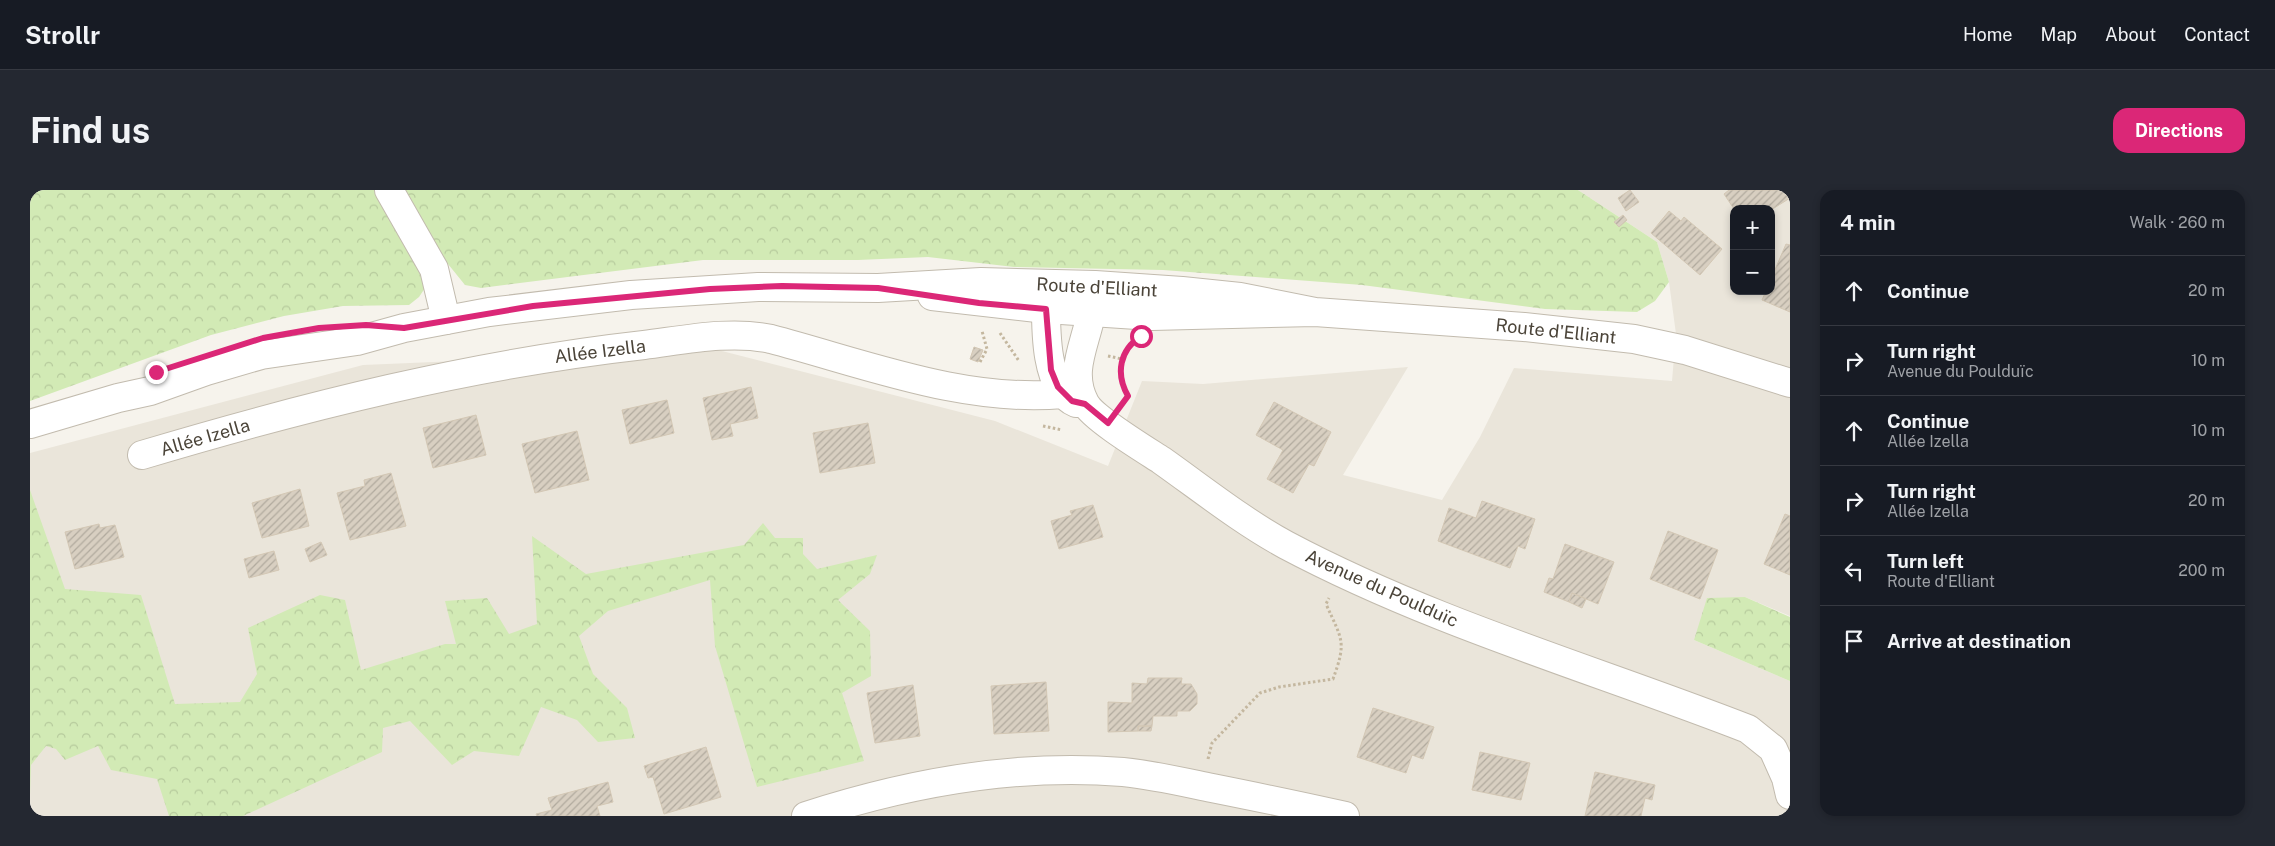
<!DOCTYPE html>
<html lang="en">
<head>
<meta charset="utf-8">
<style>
	body { margin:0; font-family:"Public Sans",sans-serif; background:#242831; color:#f1f3f6 }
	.controls { position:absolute; right:15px; top:15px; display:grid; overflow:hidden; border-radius:10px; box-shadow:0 2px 8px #0003 }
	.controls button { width:45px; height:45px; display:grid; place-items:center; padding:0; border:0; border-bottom:1px solid #363941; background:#171b24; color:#f1f3f6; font:25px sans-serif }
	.stop { position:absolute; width:15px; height:15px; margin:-11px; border:4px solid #db2777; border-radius:50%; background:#fff }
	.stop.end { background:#db2777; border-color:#fff; box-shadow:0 1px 5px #0008 }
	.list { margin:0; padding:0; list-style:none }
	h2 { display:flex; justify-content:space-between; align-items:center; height:65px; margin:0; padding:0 20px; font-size:21px }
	h2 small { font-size:16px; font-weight:400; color:#9ea1a6 }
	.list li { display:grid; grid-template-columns:32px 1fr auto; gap:15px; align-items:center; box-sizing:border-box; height:70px; padding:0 20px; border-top:1px solid #363941 }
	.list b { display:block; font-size:19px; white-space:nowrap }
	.list p { margin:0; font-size:16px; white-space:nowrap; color:#9ea1a6 }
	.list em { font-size:16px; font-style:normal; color:#9ea1a6 }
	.icon { flex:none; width:28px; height:28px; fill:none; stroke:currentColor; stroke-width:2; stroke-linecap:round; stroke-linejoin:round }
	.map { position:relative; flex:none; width:1760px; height:626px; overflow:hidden; border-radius:15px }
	header { display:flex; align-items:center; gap:30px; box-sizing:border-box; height:70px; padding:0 25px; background:#171b24; border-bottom:1px solid #363941 }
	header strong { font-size:24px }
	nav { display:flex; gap:28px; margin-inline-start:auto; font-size:18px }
	.intro { display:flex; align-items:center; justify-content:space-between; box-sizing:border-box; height:120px; padding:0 30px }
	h1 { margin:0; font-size:35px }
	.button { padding:12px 22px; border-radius:15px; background:#db2777; color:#fff; font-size:18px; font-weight:700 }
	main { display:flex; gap:30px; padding:0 30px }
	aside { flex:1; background:#171b24; border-radius:15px; box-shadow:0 2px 8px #0003 }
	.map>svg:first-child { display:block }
	.residential { fill:#eae5da; fill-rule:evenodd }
	.forest { fill:url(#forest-crowns) }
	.building { fill:url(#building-hatch); stroke:#d3c7b4 }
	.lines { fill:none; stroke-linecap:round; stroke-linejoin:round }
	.minor-casing { stroke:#c2bbae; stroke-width:30 }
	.tertiary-casing { stroke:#c2bbae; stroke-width:30 }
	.path { stroke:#c4b79f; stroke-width:3; stroke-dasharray:2.5 2.5; stroke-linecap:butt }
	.minor { stroke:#fff; stroke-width:28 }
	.tertiary { stroke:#fff; stroke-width:28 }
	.route { stroke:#db2777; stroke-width:6 }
	.labels { text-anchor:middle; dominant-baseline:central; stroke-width:4; stroke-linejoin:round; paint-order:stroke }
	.street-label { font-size:18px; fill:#4b4439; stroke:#fff }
</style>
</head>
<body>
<header>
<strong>Strollr</strong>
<nav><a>Home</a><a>Map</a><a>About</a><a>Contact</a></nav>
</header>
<div class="intro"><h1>Find us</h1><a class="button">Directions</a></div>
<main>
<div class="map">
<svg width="1760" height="626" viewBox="0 0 1760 626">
	<defs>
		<pattern id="forest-crowns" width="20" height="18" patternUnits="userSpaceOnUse" patternTransform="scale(1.25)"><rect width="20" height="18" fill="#d2eab5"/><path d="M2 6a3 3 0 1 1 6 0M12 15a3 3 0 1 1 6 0" fill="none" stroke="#b6ca9c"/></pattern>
		<pattern id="building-hatch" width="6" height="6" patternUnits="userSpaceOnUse" patternTransform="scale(1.25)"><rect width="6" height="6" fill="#d8cfc1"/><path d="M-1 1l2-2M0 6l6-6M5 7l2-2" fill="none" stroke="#b1aa9e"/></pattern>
	</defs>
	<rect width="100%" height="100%" fill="#f6f3ec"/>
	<path class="residential" d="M 1548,0 L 1760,0 L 1760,426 L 1715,407 L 1664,450 L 1760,491 L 1760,626 L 0,626 L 0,263 L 333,175 L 688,160 L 965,231 L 1078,276 L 1112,191 L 1173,194 L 1378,177 L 1313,285 L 1412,310 L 1450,247 L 1484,178 L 1642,191 L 1646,144 L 1639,92 L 1627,52 ZM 1704,19 L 1741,19 L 1741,101 L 1704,101 Z"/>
	<path class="forest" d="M 0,0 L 1548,0 L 1627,52 L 1639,92 L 1625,111 L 1607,122 L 1515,119 L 1332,95 L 1133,80 L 984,77 L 898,67 L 828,70 L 673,70 L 451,98 L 435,95 L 418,74 L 396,78 L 397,95 L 389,107 L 379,115 L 313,116 L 254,126 L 181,145 L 0,211 Z
		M 0,300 L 35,399 L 111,405 L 145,514 L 210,512 L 227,484 L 218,438 L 290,405 L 315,410 L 331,480 L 415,454 L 426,454 L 415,411 L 457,408 L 479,444 L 507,434 L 502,346 L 556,384 L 714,355 L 733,333 L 745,348 L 773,348 L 773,364 L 787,379 L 847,365 L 840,384 L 808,410 L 840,441 L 841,486 L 812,503 L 834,571 L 727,597 L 685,456 L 680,390 L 578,421 L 549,446 L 563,484 L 597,518 L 605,548 L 568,552 L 547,530 L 511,517 L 489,566 L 444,561 L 422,575 L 380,531 L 353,538 L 352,562 L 213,626 L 139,626 L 127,589 L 81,580 L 68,556 L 35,570 L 26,559 L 16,556 L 1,575 L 0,605 Z
		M 1715,407 L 1760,427 L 1760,491 L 1664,450 L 1677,408 Z"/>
	<path class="building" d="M 1600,0 L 1609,12 L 1596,21 L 1588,8 Z
		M 1699,0 L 1756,0 L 1760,8 L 1741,20 L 1704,19 L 1694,4 Z
		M 1639,21 L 1651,31 L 1654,27 L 1692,59 L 1670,85 L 1621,43 Z
		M 1593,25 L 1597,30 L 1589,37 L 1584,32 Z
		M 1756,54 L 1760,55 L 1760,122 L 1732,110 L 1736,101 L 1741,101 L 1741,89 Z
		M 944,157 L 953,160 L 948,172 L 940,169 Z
		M 721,197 L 728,228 L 700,234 L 703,246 L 682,250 L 673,208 Z
		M 637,210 L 644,243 L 600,254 L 592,220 Z
		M 1244,212 L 1301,242 L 1284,276 L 1279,274 L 1263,303 L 1237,289 L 1253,260 L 1226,245 Z
		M 446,225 L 456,265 L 403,278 L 393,238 Z
		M 838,233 L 845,273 L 790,283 L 783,243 Z
		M 547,241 L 559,290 L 505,303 L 492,254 Z
		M 361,283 L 376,336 L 320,350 L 307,303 L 335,296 L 334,290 Z
		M 270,299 L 279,336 L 232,348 L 222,313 Z
		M 1452,311 L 1505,329 L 1495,359 L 1488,356 L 1480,378 L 1408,351 L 1419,318 L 1446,328 Z
		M 1063,315 L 1073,347 L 1029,359 L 1021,331 L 1042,325 L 1040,321 Z
		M 1755,324 L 1760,326 L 1760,385 L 1734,374 Z
		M 69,334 L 70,338 L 85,335 L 94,367 L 45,379 L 35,342 Z
		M 1638,341 L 1688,360 L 1670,409 L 1620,389 Z
		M 291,352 L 297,365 L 280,372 L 275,359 Z
		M 1535,354 L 1584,372 L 1568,414 L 1542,403 L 1539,412 L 1514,402 L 1519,388 L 1523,389 Z
		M 244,361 L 249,380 L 219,388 L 214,369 Z
		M 1542,403 L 1556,409 L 1552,418 L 1539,412 Z
		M 1118,488 L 1152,488 L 1151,494 L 1161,494 L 1167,504 L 1167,514 L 1160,521 L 1147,521 L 1147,526 L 1123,526 L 1122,536 L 1108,536 L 1108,541 L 1078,542 L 1078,512 L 1102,513 L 1102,493 L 1117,494 Z
		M 1016,492 L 1019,541 L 964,544 L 961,496 Z
		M 883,495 L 890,546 L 845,553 L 837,503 Z
		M 1343,518 L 1404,537 L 1393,569 L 1382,565 L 1376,583 L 1327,567 Z
		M 1108,536 L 1122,536 L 1121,541 L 1108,541 Z
		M 676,557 L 691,607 L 634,624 L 623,587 L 618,588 L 614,576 Z
		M 1450,562 L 1500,573 L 1491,610 L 1442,600 Z
		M 1565,582 L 1625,595 L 1622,610 L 1615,608 L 1611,626 L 1555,626 Z
		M 578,592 L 583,612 L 567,616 L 570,626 L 507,626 L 506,624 L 522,620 L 518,608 Z"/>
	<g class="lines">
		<defs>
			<path id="minor" d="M 359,0 L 404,79 L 416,130
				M 1016,96 C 1016,128 1012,199 1046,213
				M 1064,99 C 1063,110 1061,122 1059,133 C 1052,161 1040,185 1055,213 C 1063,228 1114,259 1131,270 C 1172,299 1212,331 1256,355 C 1403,433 1564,479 1718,539 L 1743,559 L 1756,588 L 1760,605
				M 112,265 C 276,216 443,174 614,155 C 654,150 701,140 741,149 C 836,174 934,213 1033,204
				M 776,626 C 878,593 985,573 1093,582 C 1123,585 1153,592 1182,598 C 1227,607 1271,616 1315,626"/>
			<path id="tertiary" d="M 902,106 L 1016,119 L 1122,126 L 1285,122 L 1494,137 L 1604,149 L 1655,160 L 1760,193
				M 0,234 L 88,208 L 120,201 L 176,181 L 231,165 L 327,151 L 374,138 L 459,122 L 601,105 L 728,97 L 848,98 L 951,92 L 1065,95 L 1152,101 L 1210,107 L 1285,122"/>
		</defs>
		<use href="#minor" class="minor-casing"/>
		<use href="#tertiary" class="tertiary-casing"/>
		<path class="path" d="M 970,143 L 989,171
			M 1078,166 L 1092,169
			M 950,172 L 957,159 L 952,141
			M 1095,211 L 1098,206 C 1088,188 1089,170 1100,154
			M 1013,236 L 1032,240
			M 1178,569 L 1182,553 L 1230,503 L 1249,497 L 1303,489 C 1317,451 1312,450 1296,414 L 1299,408"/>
		<use href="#minor" class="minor"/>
		<use href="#tertiary" class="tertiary"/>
	</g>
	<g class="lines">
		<path class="route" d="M 126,182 L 233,148 L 289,138 L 336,135 L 374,138 L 503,116 L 680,99 L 752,96 L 848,98 L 949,113 L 1016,119 L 1021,180 L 1028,197 L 1042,211 L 1055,214 L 1078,233 L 1098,206 C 1085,183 1090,160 1111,146"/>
	</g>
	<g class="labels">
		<g class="street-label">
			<text transform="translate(1067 97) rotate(3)">Route d'Elliant</text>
			<text transform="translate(1526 141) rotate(6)">Route d'Elliant</text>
			<text transform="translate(570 161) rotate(-7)">Allée Izella</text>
			<text transform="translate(175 247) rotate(-16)">Allée Izella</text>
			<text transform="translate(1352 398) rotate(24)">Avenue du Poulduïc</text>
		</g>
	</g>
</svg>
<div class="controls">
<button>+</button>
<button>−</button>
</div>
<div class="stop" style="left:1111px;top:146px"></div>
<div class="stop end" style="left:126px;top:182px"></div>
</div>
<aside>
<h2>4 min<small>Walk · 260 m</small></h2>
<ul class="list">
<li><svg class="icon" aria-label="ahead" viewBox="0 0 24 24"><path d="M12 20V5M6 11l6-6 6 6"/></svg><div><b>Continue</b></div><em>20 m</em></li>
<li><svg class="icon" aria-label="right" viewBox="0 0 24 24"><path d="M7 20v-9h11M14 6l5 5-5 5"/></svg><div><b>Turn right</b><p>Avenue du Poulduïc</p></div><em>10 m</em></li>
<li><svg class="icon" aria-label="ahead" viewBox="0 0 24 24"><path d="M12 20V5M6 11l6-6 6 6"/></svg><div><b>Continue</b><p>Allée Izella</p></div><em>10 m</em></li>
<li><svg class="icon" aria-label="right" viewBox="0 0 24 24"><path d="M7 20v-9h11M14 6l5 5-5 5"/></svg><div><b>Turn right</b><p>Allée Izella</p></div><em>20 m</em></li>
<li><svg class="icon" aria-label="left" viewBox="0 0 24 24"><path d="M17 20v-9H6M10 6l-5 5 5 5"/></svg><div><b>Turn left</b><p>Route d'Elliant</p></div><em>200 m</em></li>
<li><svg class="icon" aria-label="arrive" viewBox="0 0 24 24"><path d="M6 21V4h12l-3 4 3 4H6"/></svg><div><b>Arrive at destination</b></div></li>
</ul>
</aside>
</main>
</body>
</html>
